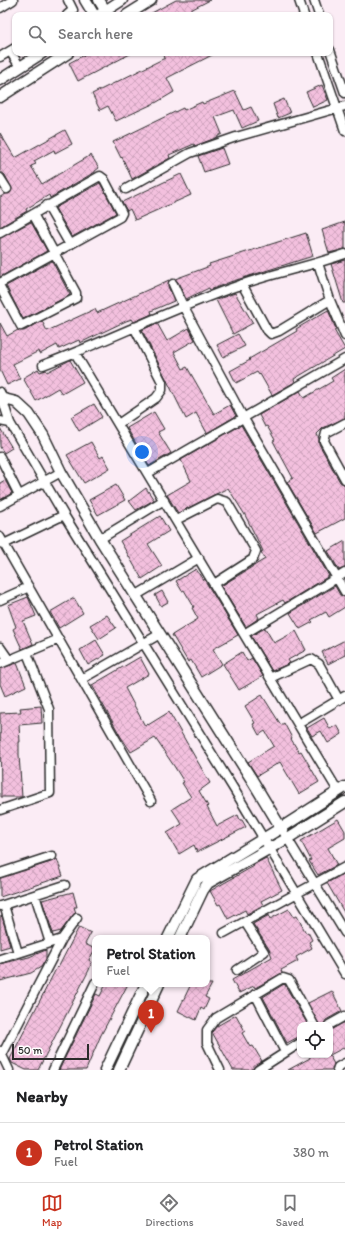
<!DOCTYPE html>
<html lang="en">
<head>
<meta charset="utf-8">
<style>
	body { margin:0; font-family:Itim,sans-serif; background:#f2f2f2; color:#202124 }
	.controls { position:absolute; right:12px; bottom:12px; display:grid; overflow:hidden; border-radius:8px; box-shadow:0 1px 3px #0004 }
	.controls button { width:36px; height:36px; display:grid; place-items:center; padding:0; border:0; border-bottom:1px solid #e0e0e0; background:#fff; color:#202124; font:20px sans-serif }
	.scale { position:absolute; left:12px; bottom:10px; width:77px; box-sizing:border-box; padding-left:4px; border:2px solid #2b2b2b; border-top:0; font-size:11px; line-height:14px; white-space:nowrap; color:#2b2b2b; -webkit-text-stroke:3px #fff; paint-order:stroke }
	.you { position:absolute; left:142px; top:452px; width:14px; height:14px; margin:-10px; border:3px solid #fff; border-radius:50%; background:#1a73e8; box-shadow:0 0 0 6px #1a73e833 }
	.badge { display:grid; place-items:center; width:26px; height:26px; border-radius:50%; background:#c8321e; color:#fff; font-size:13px; font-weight:700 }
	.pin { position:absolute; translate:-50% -33px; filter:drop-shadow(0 1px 2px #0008) }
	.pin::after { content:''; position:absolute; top:21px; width:14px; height:12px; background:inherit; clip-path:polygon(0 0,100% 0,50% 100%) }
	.popup { position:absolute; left:92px; top:935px; width:118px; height:52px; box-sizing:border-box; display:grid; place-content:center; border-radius:8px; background:#fff; filter:drop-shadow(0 1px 3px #0005); font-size:13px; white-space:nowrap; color:#757577 }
	.popup b { font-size:15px; color:#202124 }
	.popup::after { content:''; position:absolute; left:50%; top:100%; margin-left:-8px; border:8px solid transparent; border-top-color:#fff }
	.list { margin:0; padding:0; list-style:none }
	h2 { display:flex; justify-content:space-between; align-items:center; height:52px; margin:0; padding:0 16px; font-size:17px }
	h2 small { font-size:13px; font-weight:400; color:#757577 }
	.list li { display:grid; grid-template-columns:26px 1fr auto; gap:12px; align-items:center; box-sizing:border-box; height:60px; padding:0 16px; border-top:1px solid #e0e0e0 }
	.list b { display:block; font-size:15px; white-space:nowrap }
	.list p { margin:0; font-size:13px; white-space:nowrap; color:#757577 }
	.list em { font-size:13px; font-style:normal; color:#757577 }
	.icon { flex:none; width:22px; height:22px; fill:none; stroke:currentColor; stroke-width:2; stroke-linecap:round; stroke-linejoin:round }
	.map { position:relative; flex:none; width:345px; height:1070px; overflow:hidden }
	.search { position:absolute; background:#fff; box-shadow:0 1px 3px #0004; left:12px; right:12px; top:12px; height:44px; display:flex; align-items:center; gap:10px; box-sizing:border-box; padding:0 14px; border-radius:8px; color:#757577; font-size:15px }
	.sheet { height:112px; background:#fff }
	nav { display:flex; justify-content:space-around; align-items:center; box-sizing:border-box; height:56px; border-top:1px solid #e0e0e0; background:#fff; font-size:11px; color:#757577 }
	nav a { display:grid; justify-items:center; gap:2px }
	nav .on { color:#c8321e }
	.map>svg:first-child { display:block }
	.building { fill:url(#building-cross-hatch); stroke:#2b2b2b }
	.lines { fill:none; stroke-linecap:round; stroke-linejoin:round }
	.minor-casing { stroke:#2b2b2b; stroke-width:11 }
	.tertiary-casing { stroke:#2b2b2b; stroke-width:13 }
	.minor { stroke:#fff; stroke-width:8 }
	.tertiary { stroke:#fff; stroke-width:10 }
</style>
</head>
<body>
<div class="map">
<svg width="345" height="1070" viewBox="0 0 345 1070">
	<defs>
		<pattern id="building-cross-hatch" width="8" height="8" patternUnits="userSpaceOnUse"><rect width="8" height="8" fill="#f3c0de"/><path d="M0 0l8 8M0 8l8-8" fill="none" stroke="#d0a5bf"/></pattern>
	</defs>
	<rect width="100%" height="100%" fill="#fbecf5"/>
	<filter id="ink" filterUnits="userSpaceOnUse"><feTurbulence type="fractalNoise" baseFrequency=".025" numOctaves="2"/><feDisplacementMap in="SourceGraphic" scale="8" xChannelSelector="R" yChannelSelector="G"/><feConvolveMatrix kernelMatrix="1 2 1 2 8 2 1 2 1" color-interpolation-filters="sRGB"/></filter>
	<g filter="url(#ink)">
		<path class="building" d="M 176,0 L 210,0 L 181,15 L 148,15 Z
			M 88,53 L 132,53 L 78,81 L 69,63 Z
			M 163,53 L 216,53 L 167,78 L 174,92 L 157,102 L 116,121 L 108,106 L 100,110 L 92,94 L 165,58 Z
			M 322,85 L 328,100 L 313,107 L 306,92 Z
			M 235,91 L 244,110 L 251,107 L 258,121 L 242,128 L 234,110 L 215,117 L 222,134 L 218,136 L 218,137 L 195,146 L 194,144 L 169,155 L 170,158 L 132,179 L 122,157 L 121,158 L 113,142 L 183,108 L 184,110 L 202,102 L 203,104 Z
			M 284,99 L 290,113 L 278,118 L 273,104 Z
			M 65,130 L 72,144 L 55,153 L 54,150 L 34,161 L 36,164 L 31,166 L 42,184 L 91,155 L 99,168 L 95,171 L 95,172 L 50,198 L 49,195 L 26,209 L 27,211 L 0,227 L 0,197 L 6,194 L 10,193 L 12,189 L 5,175 L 0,171 L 0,133 L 15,158 Z
			M 222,148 L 228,164 L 204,172 L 198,156 Z
			M 181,174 L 191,195 L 135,220 L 130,209 L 127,211 L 122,202 Z
			M 100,183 L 116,213 L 72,237 L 55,208 Z
			M 31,222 L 47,251 L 0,277 L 0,238 Z
			M 345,222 L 345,249 L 329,253 L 322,230 Z
			M 306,233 L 313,256 L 230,282 L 210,290 L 209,288 L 186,299 L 178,282 L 175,279 L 210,266 L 209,264 Z
			M 345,260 L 345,303 L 343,303 L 331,264 Z
			M 52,261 L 70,295 L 23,319 L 6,286 Z
			M 169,280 L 168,286 L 174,301 L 151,311 L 152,314 L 134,322 L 132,319 L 126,321 L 80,343 L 79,340 L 59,349 L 57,345 L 40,354 L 39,351 L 13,364 L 20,379 L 7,385 L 0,370 L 0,323 L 7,336 L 18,330 L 24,331 L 42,321 L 47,331 L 95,309 L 97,313 Z
			M 235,293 L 253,323 L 233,334 L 216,300 Z
			M 328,310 L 336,329 L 334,330 L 345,349 L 294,379 L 295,382 L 272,395 L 260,374 L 259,375 L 257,372 L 236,383 L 230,371 L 250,360 L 249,359 L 297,331 L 296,329 Z
			M 157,323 L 167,341 L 189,328 L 195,340 L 174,352 L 183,369 L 187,367 L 214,414 L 230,405 L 236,416 L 207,433 L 196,413 L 186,419 L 142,330 Z
			M 238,334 L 245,346 L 223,357 L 217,345 Z
			M 70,360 L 83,382 L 62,394 L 58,388 L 36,401 L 23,378 L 38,369 L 40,372 L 46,370 L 47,372 Z
			M 345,369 L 345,418 L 323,428 L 317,434 L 319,439 L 319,444 L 340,482 L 345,485 L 345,518 L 317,533 L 287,482 L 293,478 L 273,441 L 275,440 L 267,426 L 265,427 L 259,415 L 300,391 L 304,398 L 333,381 L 331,378 Z
			M 94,404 L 102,417 L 79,431 L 71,417 Z
			M 154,412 L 164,429 L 158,432 L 171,453 L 149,466 L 127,428 Z
			M 241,425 L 329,576 L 285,603 L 283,600 L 257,614 L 259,618 L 246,627 L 221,586 L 265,559 L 261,552 L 263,551 L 245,515 L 228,488 L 178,513 L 167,495 L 191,481 L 181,460 Z
			M 0,428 L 12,448 L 4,453 L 0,447 Z
			M 91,442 L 100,458 L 103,456 L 110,468 L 84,483 L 67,455 Z
			M 5,480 L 12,493 L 0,500 L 0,483 Z
			M 116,485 L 125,500 L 98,515 L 89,500 Z
			M 146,488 L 154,500 L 136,510 L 129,501 Z
			M 160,516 L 169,531 L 148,544 L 162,566 L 142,579 L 120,541 Z
			M 345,541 L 345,568 L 339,570 L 328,551 Z
			M 196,569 L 203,580 L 204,579 L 238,635 L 213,649 L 222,664 L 201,677 L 191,660 L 188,662 L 172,635 L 198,619 L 192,608 L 194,607 L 184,590 L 182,591 L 176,581 Z
			M 335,586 L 340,595 L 345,597 L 345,607 L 329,617 L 326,612 L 311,620 L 313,622 L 300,629 L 290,613 Z
			M 162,591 L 168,602 L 161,606 L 155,595 Z
			M 28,597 L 36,616 L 23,621 L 33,644 L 22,649 L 13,629 L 16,627 L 8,605 Z
			M 74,598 L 83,613 L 59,628 L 50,612 Z
			M 107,615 L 116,628 L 99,639 L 90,625 Z
			M 265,628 L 274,643 L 296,631 L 306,650 L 288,660 L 290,663 L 272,671 L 251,636 Z
			M 96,640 L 105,655 L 88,665 L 80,650 Z
			M 345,640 L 345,655 L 328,664 L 322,652 Z
			M 242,652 L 247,661 L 252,658 L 263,676 L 239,690 L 223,664 Z
			M 140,657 L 149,674 L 125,688 L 145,726 L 148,724 L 148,725 L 169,712 L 210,783 L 199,791 L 208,806 L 207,807 L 217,826 L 238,815 L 240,820 L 242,820 L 246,827 L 197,852 L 194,845 L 179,854 L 167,833 L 182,824 L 172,809 L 191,797 L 182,783 L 184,782 L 174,766 L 155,738 L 131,752 L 121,737 L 92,685 Z
			M 17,663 L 26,686 L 5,696 L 0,684 L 0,669 Z
			M 262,695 L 281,725 L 284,723 L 292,738 L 291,739 L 299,752 L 301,751 L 319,782 L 299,794 L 280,762 L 257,776 L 248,762 L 274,746 L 265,731 L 259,735 L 253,724 L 255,723 L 245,706 Z
			M 41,706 L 42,723 L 19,725 L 20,742 L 19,742 L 19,755 L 22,797 L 1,797 L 0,713 L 21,712 L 20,708 Z
			M 324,718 L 330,729 L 337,725 L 342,734 L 328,743 L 321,731 L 312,736 L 307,728 Z
			M 338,819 L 345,831 L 345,838 L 328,848 L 337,865 L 318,875 L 309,861 L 311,860 L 301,841 Z
			M 266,858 L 282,890 L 261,901 L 263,905 L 247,914 L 245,910 L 228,919 L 220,904 L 218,905 L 210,891 L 254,866 L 253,865 Z
			M 57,859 L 63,876 L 0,897 L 0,878 L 54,861 Z
			M 343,874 L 345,878 L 345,914 L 327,883 Z
			M 73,892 L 77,907 L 74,907 L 76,913 L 73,915 L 61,931 L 53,933 L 42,900 Z
			M 289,909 L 294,917 L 297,916 L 306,933 L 308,932 L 312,940 L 309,942 L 312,948 L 296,957 L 298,961 L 281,970 L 282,973 L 255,988 L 254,986 L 239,993 L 232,980 L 272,957 L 269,949 L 253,924 L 269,915 L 270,919 Z
			M 2,916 L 10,946 L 0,949 L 0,917 Z
			M 79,927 L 91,933 L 85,944 L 95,949 L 89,960 L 92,962 L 89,970 L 38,1070 L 26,1070 L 12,1063 L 10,1059 L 57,967 L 58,968 Z
			M 46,950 L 46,959 L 41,967 L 31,973 L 0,981 L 0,964 L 29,957 Z
			M 106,984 L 128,984 L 101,1035 L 86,1070 L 59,1070 L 96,994 L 100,996 Z
			M 191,984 L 212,984 L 205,997 L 209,999 L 204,1010 L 201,1008 L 196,1020 L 178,1011 Z
			M 284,984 L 285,985 L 308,1025 L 300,1025 L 300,1036 L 287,1043 L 263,997 Z
			M 332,991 L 342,1011 L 326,1020 L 324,1024 L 319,1025 L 308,1003 Z
			M 236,1015 L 245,1031 L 242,1033 L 250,1047 L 253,1046 L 262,1061 L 255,1066 L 252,1070 L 233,1070 L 212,1032 L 217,1026 Z
			M 345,1022 L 345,1047 L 330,1055 L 330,1030 Z
			M 309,1055 L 329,1055 L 334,1064 L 332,1070 L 288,1070 L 310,1058 Z"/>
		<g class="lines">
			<defs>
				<path id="minor" d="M 299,0 L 304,15
					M 314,0 L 319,15
					M 0,8 L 13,0
					M 67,15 L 73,10 L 68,0
					M 330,50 L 345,93
					M 10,51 L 20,67
					M 318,53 L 345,131
					M 0,57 L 15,48
					M 0,178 L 7,189
					M 126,189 L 190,153 L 236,137 L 345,106
					M 47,205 L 70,245
					M 0,233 L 100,176 L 104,179 L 122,213 L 120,217 L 0,283
					M 318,263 L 330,300 L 345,336
					M 173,284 L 183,306 L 243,417 L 345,592
					M 242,284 L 267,330 L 271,334 L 279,331 L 330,300
					M 0,287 L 21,326 L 76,298 L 76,293 L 33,214
					M 75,353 L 338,791
					M 43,365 C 110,340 173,308 240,285 C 274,273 311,266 345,254
					M 0,392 L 10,423 L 64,515 L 235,791 L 345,974
					M 0,421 L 10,423
					M 345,423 L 326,433 L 324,441 L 345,479
					M 118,424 L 156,398 L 162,390 L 162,382 L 134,327
					M 0,457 L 19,495
					M 148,473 L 345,359
					M 0,506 L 61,472
					M 176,520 L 217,499 L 227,502 L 256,551 L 253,559 L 214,584
					M 0,537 L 151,801
					M 100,539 L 164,500
					M 0,543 L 4,544 L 64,515
					M 135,596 L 199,558
					M 0,600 L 29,587
					M 244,634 L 345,573
					M 0,647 L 9,660
					M 0,664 L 59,639
					M 270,678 L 311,659 L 319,664 L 339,700
					M 82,679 L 160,634
					M 298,724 L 345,696
					M 0,810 L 50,793 L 49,709 L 27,653
					M 281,828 L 345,933
					M 0,873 L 52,856
					M 35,895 L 50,943
					M 4,905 L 18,953
					M 0,906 L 65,885
					M 224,933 L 345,867
					M 0,959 L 62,939
					M 237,970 L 264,952 L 245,922
					M 255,994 L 285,1052
					M 329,1025 L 345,1016
					M 0,1051 L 9,1070
					M 2,1055 L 62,939 L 77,918
					M 53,1070 L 95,983
					M 220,1070 L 207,1043 L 207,1030 L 216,1018 L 283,978 L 289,980 L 314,1025
					M 258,1070 L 300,1043
					M 337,1070 L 338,1067 L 345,1063"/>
				<path id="tertiary" d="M 85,0 L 94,15
					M 99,0 L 108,15
					M 99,15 L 122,0
					M 127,15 L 151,0
					M 0,80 L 42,53
					M 0,97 L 68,53
					M 0,398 L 16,402 L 29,414 L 43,435 L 61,472 L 100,539 L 252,780 L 281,828
					M 168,938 L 197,879 L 281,828 L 345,787
					M 180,938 L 203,890 L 208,883 L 288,838 L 345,802
					M 105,1070 L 146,984
					M 119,1070 L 159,984"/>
			</defs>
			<use href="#minor" class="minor-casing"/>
			<use href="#tertiary" class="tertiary-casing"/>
			<use href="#minor" class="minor"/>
			<use href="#tertiary" class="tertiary"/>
		</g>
	</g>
</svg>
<div class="controls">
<button><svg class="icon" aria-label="locate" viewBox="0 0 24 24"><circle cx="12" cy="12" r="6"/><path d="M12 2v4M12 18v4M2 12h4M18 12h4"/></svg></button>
</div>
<div class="scale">50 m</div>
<div class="you"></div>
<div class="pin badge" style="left:151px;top:1033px">1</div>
<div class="popup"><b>Petrol Station</b>Fuel</div>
<div class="search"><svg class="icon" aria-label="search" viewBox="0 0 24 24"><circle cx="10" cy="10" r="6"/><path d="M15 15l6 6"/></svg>Search here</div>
</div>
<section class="sheet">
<h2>Nearby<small></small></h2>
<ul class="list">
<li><span class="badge">1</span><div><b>Petrol Station</b><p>Fuel</p></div><em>380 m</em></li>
</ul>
</section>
<nav>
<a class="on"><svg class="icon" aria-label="map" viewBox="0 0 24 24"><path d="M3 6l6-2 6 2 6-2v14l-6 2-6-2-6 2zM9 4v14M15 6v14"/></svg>Map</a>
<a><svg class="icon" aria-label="directions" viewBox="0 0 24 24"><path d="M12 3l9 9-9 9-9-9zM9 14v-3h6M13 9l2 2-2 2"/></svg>Directions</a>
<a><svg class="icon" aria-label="saved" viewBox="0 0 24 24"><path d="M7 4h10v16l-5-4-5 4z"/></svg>Saved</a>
</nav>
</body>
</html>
